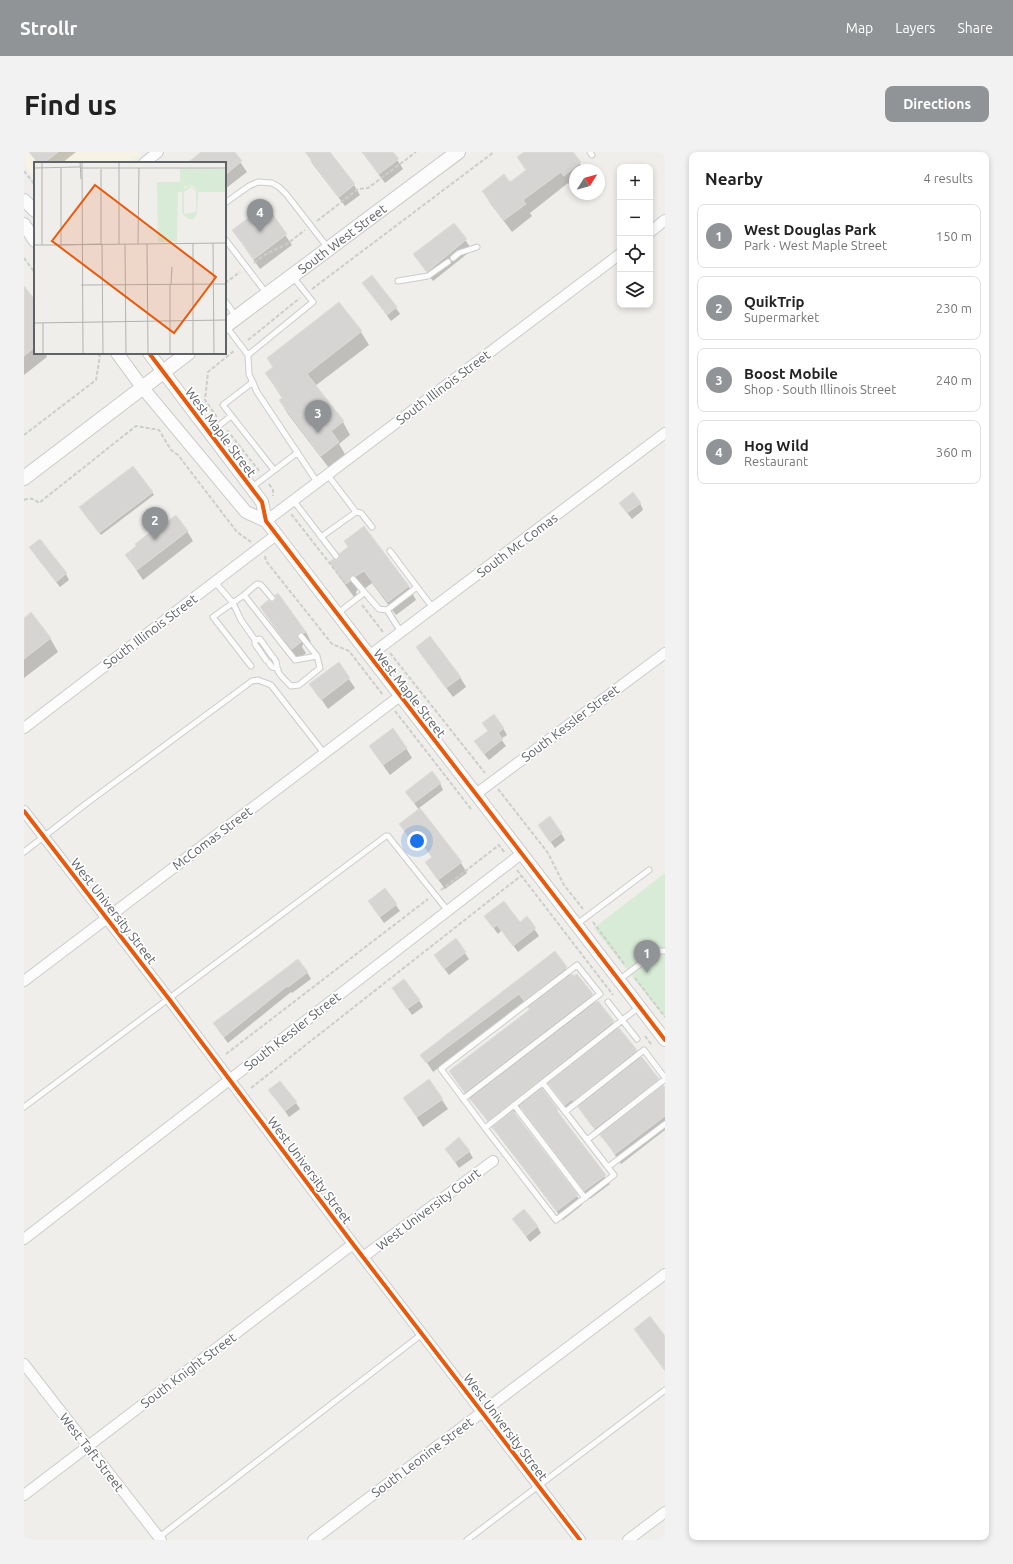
<!DOCTYPE html>
<html lang="en">
<head>
<meta charset="utf-8">
<style>
	body { margin:0; font-family:Ubuntu,sans-serif; background:#f2f2f2; color:#222 }
	.controls { position:absolute; right:12px; top:12px; display:grid; overflow:hidden; border-radius:8px; box-shadow:0 2px 6px #0003 }
	.controls button { width:36px; height:36px; display:grid; place-items:center; padding:0; border:0; border-bottom:1px solid #e0e0e0; background:#fff; color:#222; font:20px sans-serif }
	.compass { position:absolute; left:545px; top:12px; width:36px; height:36px; border-radius:50%; background:#fff; box-shadow:0 2px 6px #0003; rotate:53deg }
	.you { position:absolute; left:393px; top:689px; width:14px; height:14px; margin:-10px; border:3px solid #fff; border-radius:50%; background:#1a73e8; box-shadow:0 0 0 6px #1a73e833 }
	.badge { display:grid; place-items:center; width:26px; height:26px; border-radius:50%; background:#919496; color:#fff; font-size:13px; font-weight:700 }
	.pin { position:absolute; translate:-50% -33px; filter:drop-shadow(0 1px 2px #0008) }
	.pin::after { content:''; position:absolute; top:21px; width:14px; height:12px; background:inherit; clip-path:polygon(0 0,100% 0,50% 100%) }
	.list { margin:0; padding:0; list-style:none }
	h2 { display:flex; justify-content:space-between; align-items:center; height:52px; margin:0; padding:0 16px; font-size:17px }
	h2 small { font-size:13px; font-weight:400; color:#767676 }
	.list li { display:grid; grid-template-columns:26px 1fr auto; gap:12px; align-items:center; box-sizing:border-box; height:64px; margin:0 8px 8px; padding:0 8px; border:1px solid #e0e0e0; border-radius:8px }
	.list b { display:block; font-size:15px; white-space:nowrap }
	.list p { margin:0; font-size:13px; white-space:nowrap; color:#767676 }
	.list em { font-size:13px; font-style:normal; color:#767676 }
	.icon { flex:none; width:22px; height:22px; fill:none; stroke:currentColor; stroke-width:2; stroke-linecap:round; stroke-linejoin:round }
	.map { position:relative; flex:none; width:641px; height:1388px; overflow:hidden; border-radius:8px }
	header { display:flex; align-items:center; gap:24px; box-sizing:border-box; height:56px; padding:0 20px; background:#919496; color:#fff }
	header strong { font-size:19px }
	nav { display:flex; gap:22px; margin-inline-start:auto; font-size:14px }
	.intro { display:flex; align-items:center; justify-content:space-between; box-sizing:border-box; height:96px; padding:0 24px }
	h1 { margin:0; font-size:28px }
	.button { padding:10px 18px; border-radius:8px; background:#919496; color:#fff; font-size:14px; font-weight:700 }
	main { display:flex; gap:24px; padding:0 24px }
	aside { flex:1; background:#fff; border-radius:8px; box-shadow:0 2px 6px #0003 }
	.map>svg:first-child { display:block }
	.commercial { fill:#f7f3e4 }
	.green { fill:#d8ebd6 }
	.shadow { fill:#0003 }
	.building { fill:#d6d5d3; stroke:#deddd9 }
	.lines { fill:none; stroke-linecap:round; stroke-linejoin:round }
	.service-casing { stroke:#cbcccc; stroke-width:7 }
	.minor-casing { stroke:#cbcccc; stroke-width:12 }
	.tertiary-casing { stroke:#cbcccc; stroke-width:14 }
	.secondary-casing { stroke:#cacacb; stroke-width:16 }
	.path { stroke:#cacfcc; stroke-width:2; stroke-dasharray:4 2; stroke-linecap:butt }
	.service { stroke:#fdfcfc; stroke-width:5 }
	.minor { stroke:#fdfcfc; stroke-width:10 }
	.tertiary { stroke:#fdfcfc; stroke-width:12 }
	.secondary { stroke:#fdfcfc; stroke-width:14 }
	.cycleway-casing { stroke:#fff; stroke-width:6 }
	.cycleway { stroke:#e8590c; stroke-width:4 }
	.labels { text-anchor:middle; dominant-baseline:central; stroke-width:3.5; stroke-linejoin:round; paint-order:stroke }
	.street-label { font-size:13px; fill:#5f6368; stroke:#fff }
	.inset-road { fill:none; stroke:#b1b2b2; stroke-width:1 }
	.view { fill:#e8590c; fill-opacity:0.15; stroke:#e8590c; stroke-width:2 }
	.inset-edge { fill:none; stroke:#5f6368; stroke-width:2 }
</style>
</head>
<body>
<header>
<strong>Strollr</strong>
<nav><a>Map</a><a>Layers</a><a>Share</a></nav>
</header>
<div class="intro"><h1>Find us</h1><a class="button">Directions</a></div>
<main>
<div class="map">
<svg width="641" height="1388" viewBox="0 0 641 1388">
	<rect width="100%" height="100%" fill="#efeeea"/>
	<path class="commercial" d="M 0,0 L 119,0 L 105,11 L 11,11 L 11,26 L 0,13 Z"/>
	<path class="green" d="M 641,721 L 641,866 L 570,776 Z"/>
	<path class="shadow" d="M 6,0 L 52,0 L 38,11 L 13,11 Z
		M 179,0 L 209,0 L 223,20 L 201,37 L 201,11 L 165,11 Z
		M 283,0 L 305,0 L 330,33 L 336,43 L 321,54 L 288,11 Z
		M 338,0 L 368,0 L 379,17 L 361,31 Z
		M 501,0 L 548,0 L 560,18 L 551,18 L 551,32 L 547,35 L 544,31 L 506,61 L 508,64 L 488,80 L 466,51 L 459,39 L 485,32 L 502,19 L 494,5 Z
		M 242,55 L 268,93 L 236,117 L 209,79 Z
		M 430,72 L 448,98 L 409,129 L 390,103 Z
		M 339,131 L 372,156 L 376,162 L 367,169 Z
		M 0,135 L 11,150 L 11,201 L 25,201 L 22,204 L 23,205 L 0,223 Z
		M 315,151 L 337,180 L 345,193 L 291,234 L 319,270 L 326,283 L 315,292 L 322,304 L 305,316 L 264,262 L 256,249 L 259,247 L 242,222 L 249,216 L 244,206 Z
		M 128,340 L 130,343 L 77,383 L 58,358 Z
		M 616,351 L 619,358 L 608,367 L 600,357 Z
		M 339,375 L 385,435 L 392,448 L 372,463 L 348,431 L 340,437 L 334,437 L 332,440 L 333,443 L 330,445 L 314,423 L 306,410 L 316,408 Z
		M 163,379 L 169,389 L 119,428 L 102,403 Z
		M 10,402 L 42,422 L 45,428 L 36,435 Z
		M 237,455 L 282,480 L 287,490 L 282,490 L 279,492 L 278,495 L 282,501 L 274,507 L 243,465 Z
		M 0,467 L 26,486 L 34,500 L 0,526 Z
		M 393,496 L 436,525 L 442,535 L 429,545 L 399,505 Z
		M 314,511 L 331,536 L 304,557 L 287,532 Z
		M 459,571 L 479,576 L 483,583 L 477,587 L 482,594 L 465,608 L 455,596 L 464,579 Z
		M 346,595 L 382,596 L 388,606 L 366,623 Z
		M 416,631 L 419,638 L 395,656 L 437,711 L 443,721 L 421,737 L 402,711 L 409,706 L 399,693 L 394,697 L 377,672 L 395,658 L 382,640 Z
		M 515,674 L 537,681 L 541,688 L 531,696 Z
		M 361,737 L 376,759 L 360,771 L 349,756 Z
		M 503,766 L 515,784 L 494,800 L 478,778 L 474,782 L 465,770 L 495,771 Z
		M 432,788 L 445,807 L 425,823 L 415,810 Z
		M 531,801 L 547,824 L 550,825 L 553,823 L 573,851 L 575,852 L 594,878 L 595,877 L 612,899 L 638,935 L 641,937 L 641,978 L 597,1012 L 579,985 L 578,986 L 561,965 L 554,954 L 552,953 L 545,959 L 526,932 L 518,938 L 586,1032 L 566,1047 L 502,963 L 497,955 L 490,961 L 553,1044 L 558,1053 L 539,1068 L 475,984 L 470,976 L 469,977 L 448,948 L 447,949 L 432,929 L 426,919 L 506,858 L 501,851 L 409,920 L 398,903 Z
		M 283,820 L 287,827 L 268,841 L 267,840 L 204,891 L 194,878 L 191,872 Z
		M 369,836 L 395,848 L 399,855 L 388,863 Z
		M 246,938 L 272,951 L 276,957 L 265,965 Z
		M 380,946 L 418,948 L 424,957 L 399,975 Z
		M 422,997 L 445,999 L 449,1006 L 435,1016 Z
		M 489,1067 L 513,1074 L 517,1081 L 506,1090 Z
		M 611,1177 L 641,1185 L 641,1219 L 617,1187 Z"/>
	<path class="building" d="M 5,0 L 34,0 L 20,11 L 14,11 Z
		M 177,0 L 211,0 L 218,9 L 201,23 L 201,11 L 163,11 Z
		M 281,0 L 306,0 L 331,32 L 315,45 Z
		M 339,0 L 369,0 L 375,7 L 355,22 Z
		M 500,0 L 549,0 L 557,10 L 540,24 L 537,20 L 499,48 L 502,52 L 480,68 L 458,39 L 480,22 L 486,30 L 502,18 L 493,5 Z
		M 242,53 L 263,82 L 230,107 L 208,78 Z
		M 430,71 L 443,87 L 403,120 L 389,102 Z
		M 348,123 L 373,155 L 363,163 L 338,131 Z
		M 0,134 L 11,148 L 11,195 L 0,204 Z
		M 315,150 L 338,179 L 283,222 L 320,269 L 307,279 L 315,290 L 297,304 L 255,248 L 259,245 L 241,221 L 249,215 L 243,206 Z
		M 109,314 L 129,340 L 75,381 L 55,355 Z
		M 609,340 L 617,351 L 603,361 L 595,351 Z
		M 152,363 L 164,379 L 113,418 L 101,403 L 112,394 L 111,392 L 138,371 L 139,373 Z
		M 340,374 L 385,434 L 364,450 L 340,419 L 332,424 L 327,424 L 325,426 L 326,429 L 322,432 L 305,410 L 309,407 L 312,408 L 315,407 L 315,402 L 324,395 L 320,389 Z
		M 16,387 L 43,421 L 32,430 L 5,395 Z
		M 254,441 L 282,480 L 280,481 L 277,480 L 274,481 L 273,485 L 277,490 L 268,497 L 236,455 L 244,448 L 247,450 L 250,449 L 252,447 L 251,443 Z
		M 7,460 L 27,486 L 0,507 L 0,466 Z
		M 406,484 L 437,525 L 422,536 L 392,495 Z
		M 315,510 L 326,526 L 297,548 L 285,532 Z
		M 470,562 L 480,576 L 474,581 L 479,587 L 460,602 L 450,589 L 464,579 L 458,571 Z
		M 369,576 L 383,596 L 359,613 L 345,594 Z
		M 408,619 L 417,631 L 390,651 L 381,640 Z
		M 396,656 L 438,710 L 414,728 L 401,710 L 408,705 L 392,684 L 387,688 L 375,672 Z
		M 526,664 L 538,681 L 526,690 L 514,673 Z
		M 361,736 L 373,752 L 356,765 L 344,749 Z
		M 480,749 L 496,770 L 503,764 L 512,776 L 489,794 L 473,773 L 469,776 L 460,764 Z
		M 432,786 L 442,800 L 420,817 L 410,803 Z
		M 531,799 L 543,815 L 500,849 L 495,842 L 402,911 L 396,903 Z
		M 274,807 L 284,820 L 264,835 L 263,834 L 200,885 L 189,871 Z
		M 548,822 L 550,824 L 553,822 L 569,842 L 441,940 L 425,919 L 505,858 L 505,855 Z
		M 380,827 L 396,848 L 383,857 L 368,836 Z
		M 574,849 L 590,869 L 464,969 L 446,947 Z
		M 595,876 L 613,898 L 549,949 L 548,947 L 541,953 L 524,931 Z
		M 618,905 L 635,927 L 571,976 L 569,975 L 554,955 Z
		M 405,927 L 419,947 L 393,965 L 379,946 Z
		M 256,929 L 273,950 L 261,959 L 244,938 Z
		M 639,933 L 641,935 L 641,964 L 591,1002 L 576,983 Z
		M 518,936 L 534,958 L 533,959 L 582,1023 L 560,1039 L 496,954 Z
		M 489,959 L 554,1043 L 533,1059 L 468,975 Z
		M 435,985 L 446,999 L 431,1010 L 421,997 Z
		M 500,1057 L 514,1074 L 502,1084 L 488,1067 Z
		M 626,1164 L 641,1184 L 641,1218 L 610,1177 Z"/>
	<g class="lines">
		<defs>
			<path id="service" d="M 566,0 L 568,3
				M 201,51 L 225,34 L 234,30 L 248,31 L 255,35 L 263,43 L 304,96
				M 201,87 L 243,142
				M 429,106 L 435,101 L 453,95
				M 374,129 L 404,124 L 424,110
				M 201,149 L 212,164
				M 202,174 L 224,203 L 289,150 L 269,125
				M 224,203 L 225,222 L 233,240 L 293,330
				M 229,230 L 199,253 L 250,318
				M 186,281 L 207,264
				M 227,336 L 273,301
				M 269,348 L 312,404
				M 332,360 L 337,361 L 348,375
				M 297,385 L 332,360 L 303,322
				M 329,427 L 355,457 L 363,458 L 393,435 L 366,399
				M 191,430 L 209,451 L 217,468 L 231,488 L 236,487 L 248,504
				M 393,435 L 409,456
				M 220,443 L 233,432 L 237,433 L 248,446
				M 363,458 L 377,480
				M 314,461 L 340,441
				M 231,488 L 231,492 L 242,508
				M 250,506 C 254,511 252,514 254,519 C 257,525 262,529 267,534 L 275,533 L 296,516 L 293,504 L 277,484
				M 245,511 L 248,515 L 254,517
				M 227,514 L 189,465 L 220,443 L 271,508 L 293,504
				M 0,700 L 63,651 L 228,529 L 234,528 L 247,533 L 300,601
				M 553,772 L 625,718
				M 595,828 L 629,802 L 634,799 L 641,799
				M 584,850 L 613,887
				M 519,931 L 590,1023 L 532,1068 L 461,976 L 615,855
				M 439,947 L 576,842 L 553,813 L 417,917 L 461,976
				M 490,953 L 561,1046
				M 0,955 L 362,684 L 364,684 L 424,759
				M 541,960 L 620,898 L 641,926
				M 563,988 L 641,927
				M 584,1015 L 641,972
				M 134,1386 L 398,1182
				M 443,1388 L 641,1238"/>
			<path id="minor" d="M 120,11 L 134,0
				M 626,80 L 641,68
				M 242,369 L 596,102
				M 345,504 L 641,281
				M 0,576 L 252,383
				M 452,642 L 641,501
				M 0,659 L 145,847 L 329,1092 L 556,1388
				M 0,829 L 376,544
				M 0,1087 L 497,702
				M 339,1105 L 469,1009
				M 0,1212 L 137,1388
				M 0,1343 L 329,1092
				M 289,1388 L 641,1122
				M 604,1388 L 641,1360"/>
			<path id="tertiary" d="M 0,48 L 11,59
				M 0,72 L 11,89
				M 93,201 L 118,235 L 222,360 L 242,369
				M 125,201 L 238,350 L 242,369 L 641,888"/>
			<g id="secondary">
				<path id="s1" d="M 201,174 L 434,0"/>
				<path d="M 0,326 L 164,201"/>
			</g>
		</defs>
		<use href="#service" class="service-casing"/>
		<use href="#minor" class="minor-casing"/>
		<use href="#tertiary" class="tertiary-casing"/>
		<use href="#secondary" class="secondary-casing"/>
		<path class="path" d="M 0,19 L 11,33
			M 293,69 L 334,37 L 344,36 L 392,0
			M 0,106 L 11,121
			M 230,111 L 242,102 L 263,92 L 281,78
			M 201,131 L 216,120
			M 288,137 L 470,0
			M 224,188 L 276,146
			M 193,265 L 181,248 L 184,220 L 211,198
			M 203,278 L 236,320
			M 0,283 L 72,228 L 76,204 L 73,201
			M 245,332 L 249,338 L 249,344
			M 0,348 C 6,345 10,347 15,351 L 112,274 L 135,278 L 147,298 L 154,303 L 213,380 L 227,390
			M 267,363 L 268,363 L 321,431
			M 241,404 L 242,409 L 308,492 L 325,499 L 359,543
			M 338,453 L 359,480
			M 366,501 L 461,621
			M 371,559 L 447,657
			M 474,637 L 524,701 L 540,733 L 559,757
			M 474,692 L 481,701
			M 493,718 L 589,843
			M 417,738 L 475,693
			M 569,770 L 601,813
			M 611,826 L 641,865
			M 621,884 L 627,892
			M 202,902 L 404,747
			M 227,936 L 498,723"/>
		<use href="#service" class="service"/>
		<use href="#minor" class="minor"/>
		<use href="#tertiary" class="tertiary"/>
		<use href="#secondary" class="secondary"/>
		<defs>
			<path id="cycleway" d="M 125,201 L 238,350 L 242,369 L 641,888
				M 0,659 L 145,847 L 329,1092 L 556,1388"/>
		</defs>
		<use href="#cycleway" class="cycleway-casing"/>
		<use href="#cycleway" class="cycleway"/>
	</g>
	<g class="labels">
		<g class="street-label">
			<text stroke="none"><textPath href="#s1" startOffset="146">South West Street</textPath></text>
			<text transform="translate(419 235) rotate(-37)">South Illinois Street</text>
			<text transform="translate(197 280) rotate(53)">West Maple Street</text>
			<text transform="translate(493 393) rotate(-37)">South Mc Comas</text>
			<text transform="translate(126 479) rotate(-37)">South Illinois Street</text>
			<text transform="translate(386 541) rotate(52)">West Maple Street</text>
			<text transform="translate(546 571) rotate(-37)">South Kessler Street</text>
			<text transform="translate(188 686) rotate(-37)">McComas Street</text>
			<text transform="translate(90 759) rotate(52)">West University Street</text>
			<text transform="translate(268 879) rotate(-38)">South Kessler Street</text>
			<text transform="translate(286 1018) rotate(53)">West University Street</text>
			<text transform="translate(404 1057) rotate(-37)">West University Court</text>
			<text transform="translate(164 1218) rotate(-37)">South Knight Street</text>
			<text transform="translate(482 1275) rotate(53)">West University Street</text>
			<text transform="translate(68 1300) rotate(52)">West Taft Street</text>
			<text transform="translate(398 1305) rotate(-37)">South Leonine Street</text>
		</g>
	</g>
	<g transform="translate(10 10)">
		<rect width="192" height="192" fill="#efeeea"/>
		<path d="M 146,6 L 192,7 L 192,30 L 164,30 L 163,52 L 159,57 L 154,57 L 148,51 L 148,29 L 155,23 L 164,28 L 158,23 L 151,24 L 148,30 L 144,30 L 143,80 L 124,80 L 123,20 L 146,20 ZM 157,25 L 162,29 L 162,50 L 150,52 L 150,30 Z" fill="#d8ebd6" fill-rule="evenodd"/>
		<path class="inset-road" d="M 46,0 L 47,17M 48,0 L 49,192M 0,6 L 46,5M 27,6 L 27,84M 46,6 L 192,6M 159,81 L 159,192M 179,81 L 180,192M 67,82 L 67,7M 68,82 L 69,192M 85,82 L 85,0M 91,82 L 92,192M 104,82 L 105,6M 113,82 L 114,192M 0,83 L 17,83M 8,83 L 8,0M 17,83 L 192,81M 20,83 L 67,82M 136,122 L 136,192M 137,122 L 138,105M 47,123 L 192,122M 0,161 L 192,158M 9,161 L 9,192"/>
		<path class="view" d="M 61,23 L 182,115 L 140,171 L 18,79 Z"/>
		<rect width="192" height="192" class="inset-edge"/>
	</g>
</svg>
<div class="controls">
<button>+</button>
<button>−</button>
<button><svg class="icon" aria-label="locate" viewBox="0 0 24 24"><circle cx="12" cy="12" r="6"/><path d="M12 2v4M12 18v4M2 12h4M18 12h4"/></svg></button>
<button><svg class="icon" aria-label="layers" viewBox="0 0 24 24"><path d="M12 4l9 5-9 5-9-5zM3 14l9 5 9-5"/></svg></button>
</div>
<svg class="compass" viewBox="-18 -18 36 36"><path d="M0-13l5 13h-10z" fill="#e53935"/><path d="M0 13l5-13h-10z" fill="#767676"/></svg>
<div class="you"></div>
<div class="pin badge" style="left:623px;top:821px">1</div>
<div class="pin badge" style="left:131px;top:388px">2</div>
<div class="pin badge" style="left:294px;top:281px">3</div>
<div class="pin badge" style="left:236px;top:80px">4</div>
</div>
<aside>
<h2>Nearby<small>4 results</small></h2>
<ul class="list">
<li><span class="badge">1</span><div><b>West Douglas Park</b><p>Park · West Maple Street</p></div><em>150 m</em></li>
<li><span class="badge">2</span><div><b>QuikTrip</b><p>Supermarket</p></div><em>230 m</em></li>
<li><span class="badge">3</span><div><b>Boost Mobile</b><p>Shop · South Illinois Street</p></div><em>240 m</em></li>
<li><span class="badge">4</span><div><b>Hog Wild</b><p>Restaurant</p></div><em>360 m</em></li>
</ul>
</aside>
</main>
</body>
</html>
